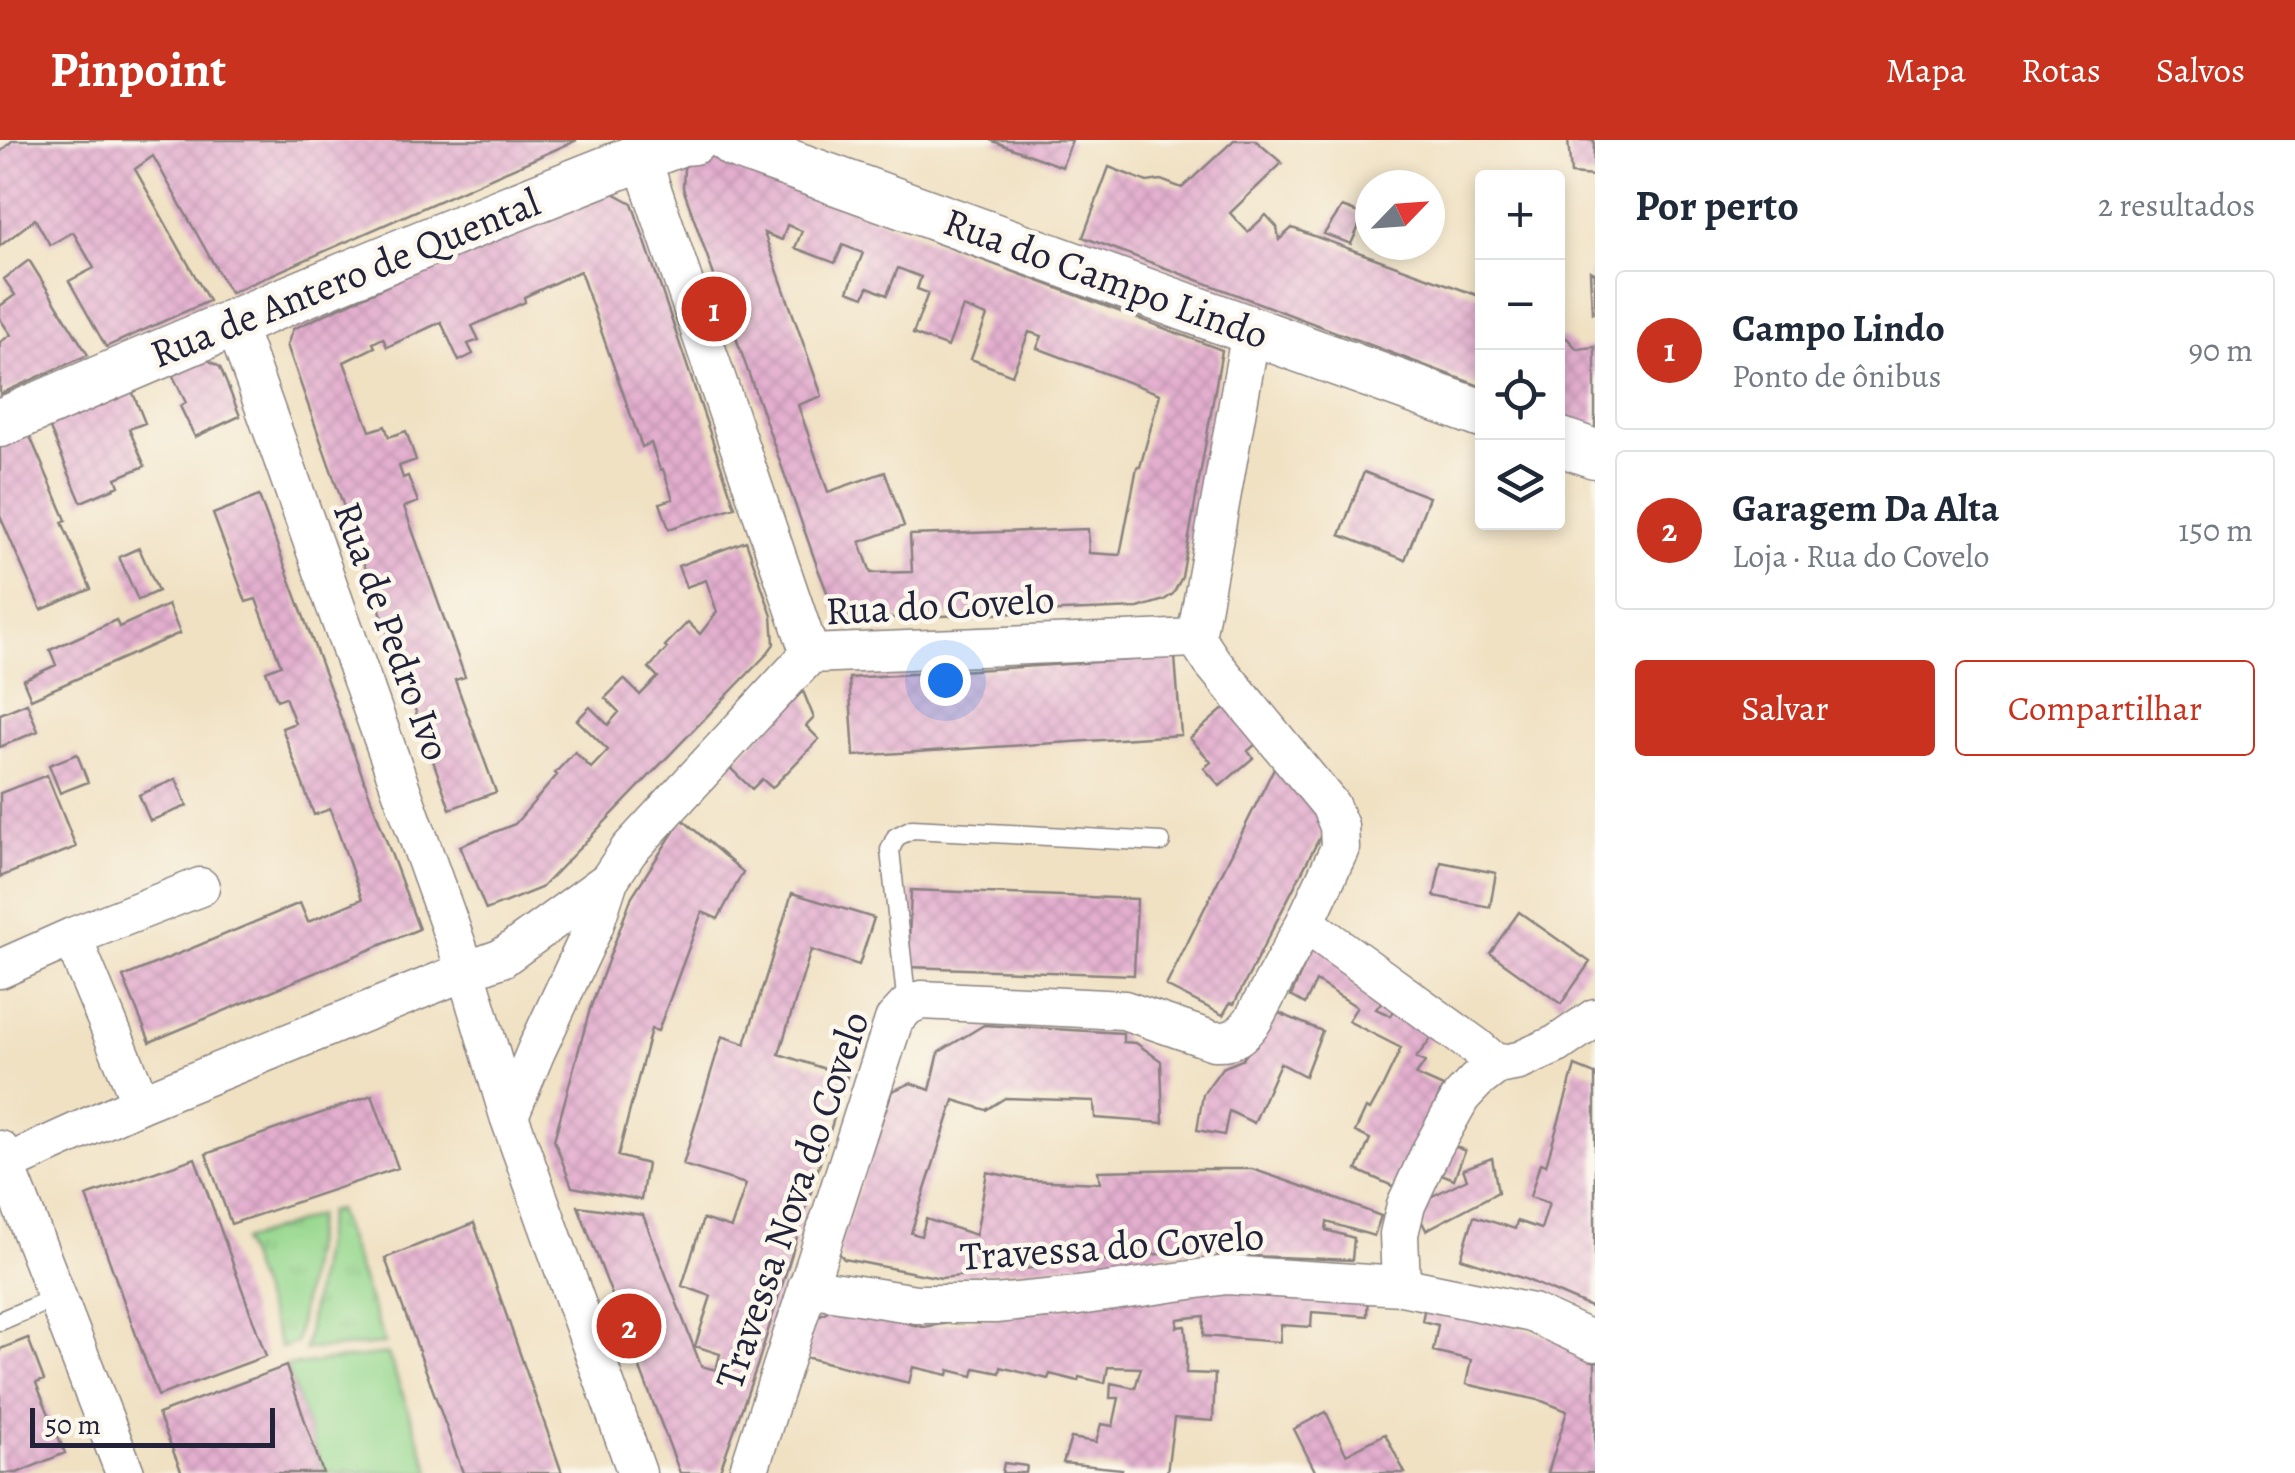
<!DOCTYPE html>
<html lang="pt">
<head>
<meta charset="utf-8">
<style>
	body { margin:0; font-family:Alegreya,serif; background:#f2f2f3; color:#1f2937 }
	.controls { position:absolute; right:30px; top:30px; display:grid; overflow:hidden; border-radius:10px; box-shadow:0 5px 15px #0003 }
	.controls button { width:90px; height:90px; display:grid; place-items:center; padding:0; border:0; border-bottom:2px solid #e0e1e3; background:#fff; color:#1f2937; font:50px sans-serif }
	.compass { position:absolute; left:1355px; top:30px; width:90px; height:90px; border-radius:50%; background:#fff; box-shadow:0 5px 15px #0003; rotate:65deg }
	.scale { position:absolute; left:30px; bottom:25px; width:245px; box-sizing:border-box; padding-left:10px; border:5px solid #22223b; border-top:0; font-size:28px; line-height:35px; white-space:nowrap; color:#22223b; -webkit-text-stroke:8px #fbf7ec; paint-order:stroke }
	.you { position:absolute; left:945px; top:540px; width:35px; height:35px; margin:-25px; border:8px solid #fff; border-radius:50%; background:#1a73e8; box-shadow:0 0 0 15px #1a73e833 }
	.badge { display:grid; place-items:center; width:65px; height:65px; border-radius:50%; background:#c8321e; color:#fff; font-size:32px; font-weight:700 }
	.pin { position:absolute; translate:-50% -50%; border:5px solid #fff; box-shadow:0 2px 10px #0006 }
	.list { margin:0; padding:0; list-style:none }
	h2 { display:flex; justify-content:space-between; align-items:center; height:130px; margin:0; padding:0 40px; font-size:42px }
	h2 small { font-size:32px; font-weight:400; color:#747a83 }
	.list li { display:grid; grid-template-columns:65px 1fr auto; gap:30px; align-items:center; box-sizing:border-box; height:160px; margin:0 20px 20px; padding:0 20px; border:2px solid #e0e1e3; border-radius:10px }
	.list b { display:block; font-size:38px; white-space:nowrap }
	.list p { margin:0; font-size:32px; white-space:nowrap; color:#747a83 }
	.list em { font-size:32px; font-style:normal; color:#747a83 }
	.actions { display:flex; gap:20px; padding:30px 40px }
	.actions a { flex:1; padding:22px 0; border:2px solid #c8321e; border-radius:10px; text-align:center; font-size:35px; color:#c8321e }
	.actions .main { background:#c8321e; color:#fff }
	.icon { flex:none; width:55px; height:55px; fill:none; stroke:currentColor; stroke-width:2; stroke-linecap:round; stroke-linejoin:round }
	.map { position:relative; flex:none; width:1595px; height:1333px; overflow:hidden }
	header { display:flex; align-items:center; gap:60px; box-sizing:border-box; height:140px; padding:0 50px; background:#c8321e; color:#fff }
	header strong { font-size:48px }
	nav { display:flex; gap:55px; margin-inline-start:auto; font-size:35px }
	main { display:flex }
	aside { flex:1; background:#fff }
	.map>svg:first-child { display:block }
	.grass { fill:url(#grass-tufts); stroke:#5c7d65; stroke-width:2.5 }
	.garden { fill:#97d88f; stroke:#5c7d65; stroke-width:2.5 }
	.building { fill:url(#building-cross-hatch); fill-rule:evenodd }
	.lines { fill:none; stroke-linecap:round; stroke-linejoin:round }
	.service-casing { stroke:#89827f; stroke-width:21 }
	.minor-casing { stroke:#89827f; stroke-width:41 }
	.tertiary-casing { stroke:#89827f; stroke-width:51 }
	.service { stroke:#fff; stroke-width:18 }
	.minor { stroke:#fff; stroke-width:38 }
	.tertiary { stroke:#fff; stroke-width:48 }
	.labels { text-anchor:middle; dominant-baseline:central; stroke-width:9; stroke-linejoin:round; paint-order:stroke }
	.street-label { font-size:40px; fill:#22223b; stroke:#fbf7ec }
</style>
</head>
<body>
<header>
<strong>Pinpoint</strong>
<nav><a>Mapa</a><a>Rotas</a><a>Salvos</a></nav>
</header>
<main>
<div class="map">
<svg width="1595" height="1333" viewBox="0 0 1595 1333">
	<defs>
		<pattern id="grass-tufts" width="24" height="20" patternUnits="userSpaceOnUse" patternTransform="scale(2.5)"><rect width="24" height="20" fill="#97d88f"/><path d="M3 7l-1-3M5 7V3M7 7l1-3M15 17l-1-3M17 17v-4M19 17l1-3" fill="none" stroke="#82b97c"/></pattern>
		<pattern id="building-cross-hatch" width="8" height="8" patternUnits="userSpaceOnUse" patternTransform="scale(2.5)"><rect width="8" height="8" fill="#e4afcf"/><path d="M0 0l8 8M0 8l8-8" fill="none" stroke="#c396b3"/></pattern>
	</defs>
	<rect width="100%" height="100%" fill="#fbf7ec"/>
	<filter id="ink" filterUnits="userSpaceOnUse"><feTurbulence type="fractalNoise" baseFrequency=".01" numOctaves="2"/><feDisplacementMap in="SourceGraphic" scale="20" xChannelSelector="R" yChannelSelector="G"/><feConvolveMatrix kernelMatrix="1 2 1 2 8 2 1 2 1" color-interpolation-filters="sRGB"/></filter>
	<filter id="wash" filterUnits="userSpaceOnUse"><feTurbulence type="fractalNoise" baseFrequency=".0048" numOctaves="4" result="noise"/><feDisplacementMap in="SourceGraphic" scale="40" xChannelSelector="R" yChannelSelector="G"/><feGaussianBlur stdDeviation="2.25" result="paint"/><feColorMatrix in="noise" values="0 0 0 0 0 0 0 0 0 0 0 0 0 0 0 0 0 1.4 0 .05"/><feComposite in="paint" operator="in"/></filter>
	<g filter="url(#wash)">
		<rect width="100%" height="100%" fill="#f0e1c3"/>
		<path class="grass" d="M 337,1070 L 385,1204 L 305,1210 L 328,1072 Z
			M 317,1075 L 296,1203 L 281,1208 L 242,1101 Z"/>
		<path class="garden" d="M 388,1214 L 431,1333 L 323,1333 L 286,1226 Z"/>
		<g id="blocks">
			<path class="building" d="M 13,0 L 577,0 L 230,153 L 153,16 L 135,29 L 209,161 L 106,207 L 69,141 L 94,128 L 73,92 L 50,105 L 35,79 L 0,106 L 0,12 Z
				M 990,0 L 1072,0 L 1062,27 Z
				M 1234,0 L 1255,0 L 1282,23 L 1230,73 L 1248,92 L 1266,75 L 1277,87 L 1279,100 L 1292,88 L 1482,157 L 1482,247 L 1083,97 L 1109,27 L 1147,42 L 1161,40 L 1182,48 Z
				M 1568,0 L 1594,0 L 1593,36 L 1571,34 Z
				M 710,12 L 935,102 L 1222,210 L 1182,437 L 1173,454 L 1164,460 L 1138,468 L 840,480 L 836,475 L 818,429 L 683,48 L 684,28 L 691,20 ZM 787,85 L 802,91 L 795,108 L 835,123 L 843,105 L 863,113 L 848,151 L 864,157 L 868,147 L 887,155 L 898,128 L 921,137 L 917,149 L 928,153 L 913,194 L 948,207 L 963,167 L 987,176 L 971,219 L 1012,235 L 1029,192 L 1042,196 L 1037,208 L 1160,254 L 1140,327 L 1137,327 L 1120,415 L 1089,413 L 1088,389 L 910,395 L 912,432 L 871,433 L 860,402 L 904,386 L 885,332 L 828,352 L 798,265 L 822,256 L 764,93 L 782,100 Z
				M 608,50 L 632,63 L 735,367 L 669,389 L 660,363 L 673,359 L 663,329 L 660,330 L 651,303 L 642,307 L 580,131 L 524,157 L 525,162 L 472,186 L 479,200 L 468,204 L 473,214 L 459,221 L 441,182 L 387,207 L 383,198 L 373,203 L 375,207 L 344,222 L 370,291 L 385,286 L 389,297 L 406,291 L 416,320 L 399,326 L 403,338 L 408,336 L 418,362 L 404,367 L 465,537 L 455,540 L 496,652 L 450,669 L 287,205 L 293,189 L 559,67 Z
				M 1342,67 L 1364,75 L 1351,104 L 1324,94 Z
				M 29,120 L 88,215 L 0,254 L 0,202 L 11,195 L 0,179 L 0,166 L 15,155 L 4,139 Z
				M 1590,131 L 1595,133 L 1595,173 L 1592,173 Z
				M 1567,198 L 1577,209 L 1595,207 L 1595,289 L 1558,275 L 1558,199 Z
				M 208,220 L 220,227 L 240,276 L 195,297 L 180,266 L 186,263 L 172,234 Z
				M 131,248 L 145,283 L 129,289 L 145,326 L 116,338 L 119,346 L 81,362 L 48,284 Z
				M 29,294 L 66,380 L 62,382 L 91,449 L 41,470 L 0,376 L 0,307 Z
				M 1364,332 L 1429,357 L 1405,420 L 1340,395 Z
				M 259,356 L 419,789 L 150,902 L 123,837 L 300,763 L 308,782 L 362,759 L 330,669 L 314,675 L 282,588 L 295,583 L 285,557 L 277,560 L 266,531 L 281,525 L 256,459 L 246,462 L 213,374 Z
				M 746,401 L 772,476 L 774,504 L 766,515 L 541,748 L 486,770 L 460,706 L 515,684 L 557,635 L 555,633 L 575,612 L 591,628 L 608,610 L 577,580 L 590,567 L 608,585 L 619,572 L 605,558 L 624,539 L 640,555 L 658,537 L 649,528 L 667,508 L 665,506 L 688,482 L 700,494 L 717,472 L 706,440 L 686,447 L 678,426 Z
				M 139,408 L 158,451 L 138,460 L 119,417 Z
				M 168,465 L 180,493 L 31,559 L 23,540 L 56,525 L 50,510 L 116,480 L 119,487 Z
				M 1175,517 L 1181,595 L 854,616 L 849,538 Z
				M 803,551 L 814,578 L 806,586 L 819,599 L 772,648 L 762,639 L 752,649 L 729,627 Z
				M 1236,558 L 1257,603 L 1248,611 L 1253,618 L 1220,646 L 1204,628 L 1211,622 L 1190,598 Z
				M 27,563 L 38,591 L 0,607 L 0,574 Z
				M 77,614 L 88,642 L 60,653 L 49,625 Z
				M 1280,616 L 1327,683 L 1234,864 L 1230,863 L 1223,875 L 1166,846 Z
				M 47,635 L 76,707 L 0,737 L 0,653 Z
				M 176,639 L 187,666 L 150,681 L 139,655 Z
				M 682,679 L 743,732 L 718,779 L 702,772 L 658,891 L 651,889 L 618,1016 L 647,1024 L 641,1060 L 572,1047 L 554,1000 L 590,869 L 632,756 Z
				M 1441,722 L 1496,733 L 1490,767 L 1434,756 Z
				M 911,750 L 1137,759 L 1134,835 L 908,827 Z
				M 792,753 L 874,778 L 859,825 L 811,810 L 779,914 L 847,936 L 757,1226 L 719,1333 L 680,1333 L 578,1066 L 643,1075 L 701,1226 L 716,1230 L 720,1214 L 695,1206 L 711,1156 L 682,1146 L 703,1079 L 731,1088 L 746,1044 L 683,1025 L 722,896 L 745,904 Z
				M 1519,772 L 1590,822 L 1561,864 L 1490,813 Z
				M 1316,799 L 1389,852 L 1376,869 L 1391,876 L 1401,858 L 1433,896 L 1416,918 L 1425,922 L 1416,935 L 1443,947 L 1397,1048 L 1357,1030 L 1370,999 L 1355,992 L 1366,968 L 1370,970 L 1381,950 L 1401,908 L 1348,881 L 1357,867 L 1316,841 L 1305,864 L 1291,856 Z
				M 1279,873 L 1322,891 L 1305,936 L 1280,923 L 1254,983 L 1229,971 L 1224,995 L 1197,990 L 1203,954 L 1222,928 L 1242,920 Z
				M 984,885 L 1123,893 L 1123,902 L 1136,903 L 1161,921 L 1163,983 L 1095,978 L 1094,961 L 1005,958 L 986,970 L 954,960 L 911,1093 L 921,1096 L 926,1079 L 976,1095 L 987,1032 L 1027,1040 L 1100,1043 L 1098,1031 L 1193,1029 L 1252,1029 L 1313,1050 L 1381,1076 L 1374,1096 L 1327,1082 L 1326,1090 L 1354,1098 L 1352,1120 L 1250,1116 L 1250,1104 L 941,1138 L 844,1119 L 839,1113 L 839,1107 L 892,951 L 911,943 L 930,950 L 939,912 Z
				M 1575,926 L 1595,934 L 1595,1169 L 1525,1139 L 1461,1118 L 1474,1076 L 1515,1089 L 1517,1081 L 1541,1089 L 1549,1063 L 1530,1057 L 1540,1023 L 1546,1025 Z
				M 372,955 L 398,1028 L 231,1084 L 206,1014 Z
				M 1446,1002 L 1465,1011 L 1454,1039 L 1434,1031 Z
				M 195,1018 L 266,1216 L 158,1256 L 86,1056 Z
				M 1492,1018 L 1498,1052 L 1426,1090 L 1414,1065 L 1467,1039 L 1463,1029 Z
				M 474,1083 L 562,1333 L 463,1333 L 385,1118 Z
				M 1368,1148 L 1367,1176 L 1312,1172 L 1311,1187 L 1281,1185 L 1280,1202 L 1203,1196 L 1204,1176 L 1178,1179 L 1177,1187 L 1185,1186 L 1187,1206 L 1186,1233 L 1215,1234 L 1213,1281 L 1174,1278 L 1167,1333 L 1121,1333 L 1122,1329 L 1063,1323 L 1071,1298 L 1096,1302 L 1101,1284 L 1113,1286 L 1119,1258 L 1110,1258 L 1111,1243 L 1135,1248 L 1141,1228 L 1108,1227 L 1105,1243 L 1079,1237 L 1078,1241 L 1050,1234 L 1048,1239 L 1001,1227 L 1000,1233 L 975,1228 L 973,1236 L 949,1230 L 948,1235 L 913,1227 L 909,1243 L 805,1217 L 815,1178 L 837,1166 L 923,1187 L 1178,1149 Z
				M 1427,1157 L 1595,1212 L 1595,1333 L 1548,1333 L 1567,1271 L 1542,1261 L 1466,1244 L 1471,1220 L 1433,1211 L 1438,1185 L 1422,1181 Z
				M 28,1198 L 44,1240 L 36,1243 L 65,1313 L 17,1333 L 0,1333 L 0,1209 Z
				M 286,1226 L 323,1333 L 182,1333 L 158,1274 Z
				M 1326,1272 L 1346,1314 L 1385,1294 L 1405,1333 L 1316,1333 L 1294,1289 Z
				M 1004,1323 L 1027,1326 L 1026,1333 L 1002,1333 Z"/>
		</g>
	</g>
	<g filter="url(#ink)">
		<use href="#blocks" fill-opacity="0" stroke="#89827f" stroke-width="2.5"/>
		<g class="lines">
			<defs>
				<path id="service" d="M 907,866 L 890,710 L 896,697 L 912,689 L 1161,702
					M 0,1181 L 57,1157"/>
				<path id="minor" d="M 641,17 L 810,514
					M 234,182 L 466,831 L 509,976 L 637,1333
					M 1305,783 L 1475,906 L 1497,925
					M 72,797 L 200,747
					M 0,829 L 72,797 L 141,963
					M 509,976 L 536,911 L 594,786 L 609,740 L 629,710 L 810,514 L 1196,498
					M 0,1010 L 125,1333
					M 6,1024 L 141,963 L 466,831 L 502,818 L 609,740
					M 1401,1146 L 1399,1094 L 1406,1065 L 1432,1009 L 1461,957 L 1476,941 L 1497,925 L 1519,921 L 1557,904 L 1595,878
					M 807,1147 L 916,1164 L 995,1164 L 1078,1156 L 1226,1135 L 1401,1146 L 1532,1173 L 1595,1202
					M 748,1333 L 894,880 L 907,866 L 921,860 L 1124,870 L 1214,901 C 1235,902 1241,896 1253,880 L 1305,783 L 1340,708 L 1339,686 L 1330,665 L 1212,522 L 1196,498 L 1251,191"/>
				<path id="tertiary" d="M 730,0 L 735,4 L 1482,274
					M 0,283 C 226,185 453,90 682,1 L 693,0
					M 1558,301 L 1595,314"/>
			</defs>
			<use href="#service" class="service-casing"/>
			<use href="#minor" class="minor-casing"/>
			<use href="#tertiary" class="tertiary-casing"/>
			<use href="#service" class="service"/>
			<use href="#minor" class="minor"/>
			<use href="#tertiary" class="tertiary"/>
		</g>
	</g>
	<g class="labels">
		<g class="street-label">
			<text transform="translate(345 138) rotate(-22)">Rua de Antero de Quental</text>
			<text transform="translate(1106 138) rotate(20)">Rua do Campo Lindo</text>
			<text transform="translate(940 465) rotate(-3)">Rua do Covelo</text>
			<text transform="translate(392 491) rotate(70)">Rua de Pedro Ivo</text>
			<text transform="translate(792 1060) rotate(-71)">Travessa Nova do Covelo</text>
			<text transform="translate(1112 1106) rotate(-4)">Travessa do Covelo</text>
		</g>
	</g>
</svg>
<div class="controls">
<button>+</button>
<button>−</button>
<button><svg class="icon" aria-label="locate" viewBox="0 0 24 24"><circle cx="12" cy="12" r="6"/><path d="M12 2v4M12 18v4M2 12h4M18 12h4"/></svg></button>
<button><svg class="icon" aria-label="layers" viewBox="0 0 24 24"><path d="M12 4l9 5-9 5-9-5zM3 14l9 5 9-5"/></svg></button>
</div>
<svg class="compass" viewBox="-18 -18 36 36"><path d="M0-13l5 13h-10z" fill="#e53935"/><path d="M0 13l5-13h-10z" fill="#747a83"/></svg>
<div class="scale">50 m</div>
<div class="you"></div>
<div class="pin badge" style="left:714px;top:169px">1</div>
<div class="pin badge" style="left:629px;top:1186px">2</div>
</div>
<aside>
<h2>Por perto<small>2 resultados</small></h2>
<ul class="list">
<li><span class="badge">1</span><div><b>Campo Lindo</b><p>Ponto de ônibus</p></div><em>90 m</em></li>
<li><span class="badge">2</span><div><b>Garagem Da Alta</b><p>Loja · Rua do Covelo</p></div><em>150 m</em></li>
</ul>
<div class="actions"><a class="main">Salvar</a><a>Compartilhar</a></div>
</aside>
</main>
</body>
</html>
